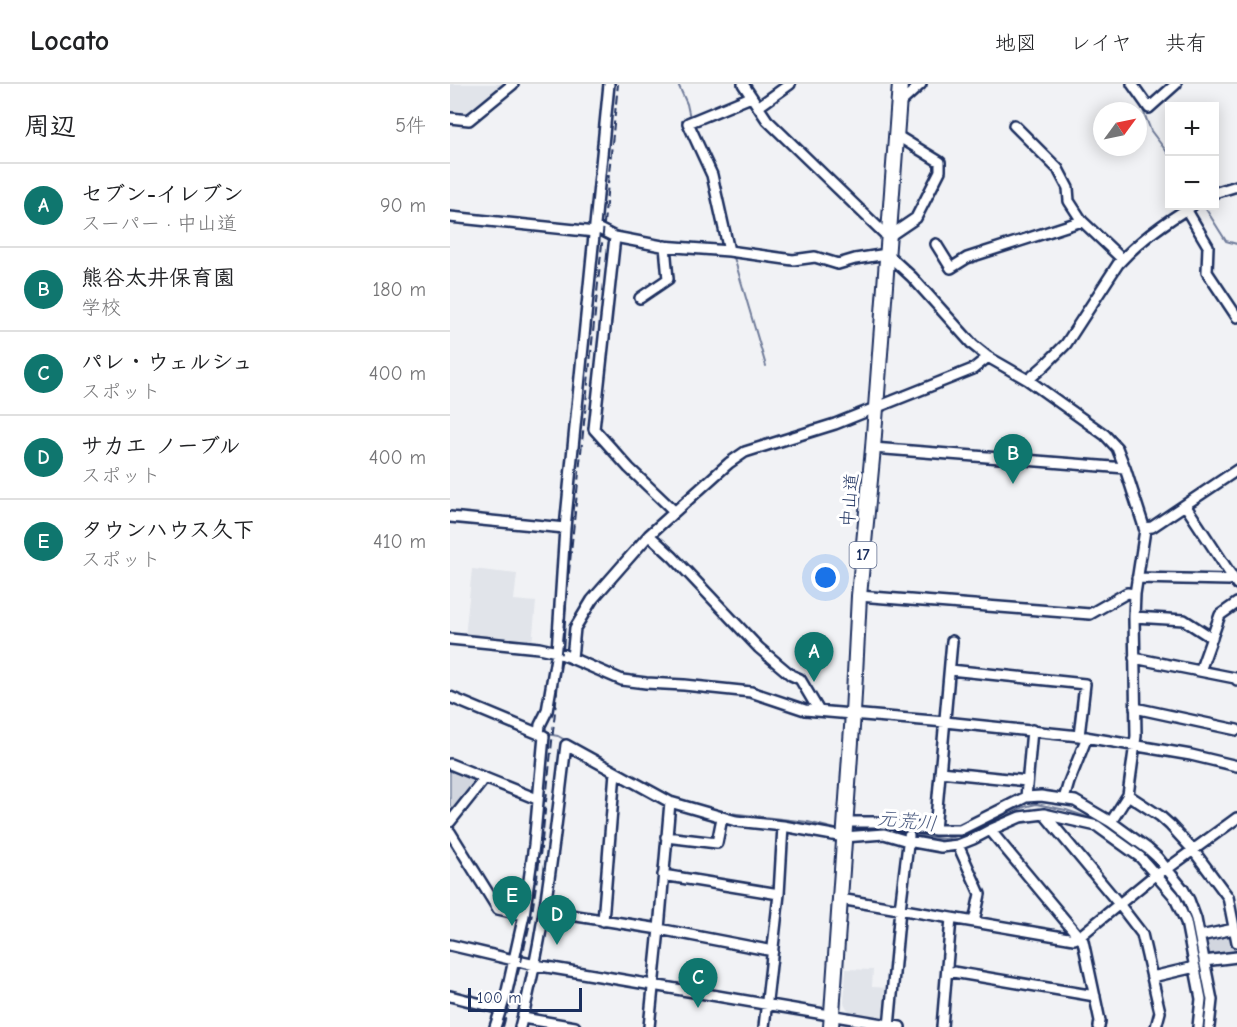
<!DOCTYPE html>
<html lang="ja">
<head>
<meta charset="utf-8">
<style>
	body { margin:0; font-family:"Comic Neue","Klee One",sans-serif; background:#f2f2f2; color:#202124 }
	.controls { position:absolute; right:18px; top:18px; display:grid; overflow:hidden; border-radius:0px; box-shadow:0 3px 15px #0003 }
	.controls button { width:54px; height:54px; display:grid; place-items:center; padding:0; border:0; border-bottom:2px solid #e0e0e0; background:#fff; color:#202124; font:30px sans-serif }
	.compass { position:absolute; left:643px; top:18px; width:54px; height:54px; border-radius:50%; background:#fff; box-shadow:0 3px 15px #0003; rotate:57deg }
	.scale { position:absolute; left:18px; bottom:15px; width:114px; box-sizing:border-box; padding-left:6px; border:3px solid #1b2f5e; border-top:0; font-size:16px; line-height:21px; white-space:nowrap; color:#1b2f5e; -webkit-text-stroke:4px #fff; paint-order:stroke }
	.you { position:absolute; left:376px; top:494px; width:21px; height:21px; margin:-15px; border:4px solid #fff; border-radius:50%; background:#1a73e8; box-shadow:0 0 0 9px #1a73e833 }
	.badge { display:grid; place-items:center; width:39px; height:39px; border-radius:50%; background:#0f766e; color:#fff; font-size:20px; font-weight:700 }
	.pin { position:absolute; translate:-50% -50px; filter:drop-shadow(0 2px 3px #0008) }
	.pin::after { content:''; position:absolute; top:32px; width:21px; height:18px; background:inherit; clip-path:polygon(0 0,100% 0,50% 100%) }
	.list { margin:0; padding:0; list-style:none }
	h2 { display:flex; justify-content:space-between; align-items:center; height:78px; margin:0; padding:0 24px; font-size:26px }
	h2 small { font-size:20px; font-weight:400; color:#757577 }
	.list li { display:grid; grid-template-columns:39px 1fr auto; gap:18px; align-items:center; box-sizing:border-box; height:84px; padding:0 24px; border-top:2px solid #e0e0e0 }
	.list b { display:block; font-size:22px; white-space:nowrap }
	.list p { margin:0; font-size:20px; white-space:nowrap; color:#757577 }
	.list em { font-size:20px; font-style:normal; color:#757577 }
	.map { position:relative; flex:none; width:787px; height:943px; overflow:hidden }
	header { display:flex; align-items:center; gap:36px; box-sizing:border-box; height:84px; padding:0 30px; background:#fff; border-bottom:2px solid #e0e0e0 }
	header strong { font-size:28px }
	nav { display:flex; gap:33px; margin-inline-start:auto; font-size:21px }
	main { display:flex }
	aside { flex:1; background:#fff }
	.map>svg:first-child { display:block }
	.built { fill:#e1e4ea }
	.green { fill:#d2d6df; stroke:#76829e; stroke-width:1.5 }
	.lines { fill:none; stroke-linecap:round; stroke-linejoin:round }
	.stream { stroke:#707c9a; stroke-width:2 }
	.minor-casing { stroke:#1b2f5e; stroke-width:14 }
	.highway-casing { stroke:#1b2f5e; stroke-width:18 }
	.minor { stroke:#fff; stroke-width:9 }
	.highway { stroke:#fff; stroke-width:14 }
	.rail { stroke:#1b2f5e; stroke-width:2; stroke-dasharray:9 4.5; stroke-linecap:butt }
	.labels { text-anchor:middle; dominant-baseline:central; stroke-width:6; stroke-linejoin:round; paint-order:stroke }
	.shield { fill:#fff; stroke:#5f6d8e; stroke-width:1.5 }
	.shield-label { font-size:16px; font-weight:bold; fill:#1b2f5e }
	.street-label { font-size:18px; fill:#1b2f5e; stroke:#fff }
	.water-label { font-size:20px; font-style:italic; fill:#4c5c81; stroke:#fff }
</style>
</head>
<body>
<header>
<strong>Locato</strong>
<nav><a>地図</a><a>レイヤ</a><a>共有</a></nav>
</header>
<main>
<aside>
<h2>周辺<small>5件</small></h2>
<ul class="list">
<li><span class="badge">A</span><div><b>セブン-イレブン</b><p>スーパー · 中山道</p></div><em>90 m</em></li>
<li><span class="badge">B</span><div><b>熊谷太井保育園</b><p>学校</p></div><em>180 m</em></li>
<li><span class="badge">C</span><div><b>パレ・ウェルシュ</b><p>スポット</p></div><em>400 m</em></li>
<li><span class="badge">D</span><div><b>サカエ ノーブル</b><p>スポット</p></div><em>400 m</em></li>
<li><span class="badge">E</span><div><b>タウンハウス久下</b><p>スポット</p></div><em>410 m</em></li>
</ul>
</aside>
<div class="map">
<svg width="787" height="943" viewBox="0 0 787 943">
	<rect width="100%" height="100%" fill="#f1f2f5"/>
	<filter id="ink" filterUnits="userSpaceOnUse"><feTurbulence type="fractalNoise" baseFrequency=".0167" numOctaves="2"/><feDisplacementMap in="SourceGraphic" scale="12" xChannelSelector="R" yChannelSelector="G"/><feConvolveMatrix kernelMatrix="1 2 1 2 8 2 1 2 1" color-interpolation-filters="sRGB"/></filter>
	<g filter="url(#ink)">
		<path class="built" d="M 0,0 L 59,0 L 19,33 L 0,31 Z
			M 22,485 L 67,490 L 64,516 L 86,518 L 82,560 L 15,553 Z
			M 396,885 L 423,886 L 422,903 L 439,904 L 436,932 L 434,934 L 399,928 L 394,919 Z"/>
		<path class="green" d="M 0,683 L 30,696 L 0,733 Z
			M 781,847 L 785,869 L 758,874 L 754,852 Z"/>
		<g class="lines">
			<path class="stream" d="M 228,0 L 237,20 L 240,34
				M 685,13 L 691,21 L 701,47 L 720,72
				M 754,122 L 776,157 L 787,160
				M 283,170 L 316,282
				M 97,650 L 108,652 L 117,657
				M 130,663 L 228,716
				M 270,728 L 358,738 L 389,746
				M 412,747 L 430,746
				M 442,748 L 457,750
				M 463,751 L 494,755 L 512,751 L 574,723 L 586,720 L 616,726 L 649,737 L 694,769 L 709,785
				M 713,789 L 728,808 L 734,819 L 741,837 L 756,915 L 753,943"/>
			<defs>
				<path id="minor" d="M 293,0 L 317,36 L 438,153 L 466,134 L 490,87 L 490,78 L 446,51
					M 682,0 L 699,24 L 726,0
					M 448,21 L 471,0
					M 308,23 L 340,0
					M 0,34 L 19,36 L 63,0
					M 564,41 L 608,85 L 618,104 L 619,117 L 632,137 L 672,175
					M 764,109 L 787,102
					M 736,125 L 758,162 L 757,188 L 787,233
					M 0,133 L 145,148
					M 145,143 L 165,153 L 212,162 L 279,167 L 343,176 L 365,173 L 388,180 L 405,175 L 437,170 L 462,193 L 523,261 L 538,273 L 578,296 L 655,351 L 667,364 L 675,384 L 695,446 L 685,510 L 684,533 L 686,652 L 678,711 L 661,738 L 698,765 L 707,773 L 733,805 L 739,816 L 746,835 L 762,916 L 759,943
					M 165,153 L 144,345 L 179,384 L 224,427
					M 486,160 L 501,184 L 517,174 L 632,137
					M 279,167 L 262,91 L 238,39 L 301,13
					M 190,214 L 218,195 L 215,162
					M 578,296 L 594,282 L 616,260 L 668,180 C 689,157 715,138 742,122
					M 423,364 L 675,384
					M 735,421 L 787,500
					M 0,433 L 115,444
					M 694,444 L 702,443 L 787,386
					M 199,451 L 223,473 L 309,564 L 341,591 L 350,595 L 369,627
					M 687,494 L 779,496 L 783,494
					M 409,512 L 640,530 L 677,509 L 685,510
					M 684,533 L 734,536 L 762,554
					M 0,555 L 89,564 L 107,568 L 172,596 L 196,599 L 234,601 L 301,608 L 355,626 L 495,638 L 629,652 L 741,671 L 787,682
					M 122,574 L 125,544 L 142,516 L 199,451 L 279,379 L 295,368 L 385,340 L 523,285 L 538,273
					M 684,574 L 785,594 L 787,596
					M 500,586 L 635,600 L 629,652
					M 750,587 L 770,531 L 787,519
					M 0,613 L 94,652 L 84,761 L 74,831 L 57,907 L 45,943
					M 685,624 L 787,646
					M 89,650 L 90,641 L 97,627 L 107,568 L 115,444 L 159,0
					M 0,680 L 87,715
					M 490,688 L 577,697
					M 678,711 L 710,732 L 720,741 L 743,766 L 778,813 L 787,858
					M 576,713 L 582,646
					M 614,715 L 619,698 L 637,653
					M 594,730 L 669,820 L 692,850 L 710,928 L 706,943
					M 0,738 L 35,694
					M 394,738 L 424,738 L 485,746 L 510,746 L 576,713 L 591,712 L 625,717 L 661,738
					M 485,746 L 502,557
					M 540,746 L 570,733 L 594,730 L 647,742 L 690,773 L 724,812 L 736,838 L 751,915 L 748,943
					M 0,748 L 48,825 L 74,831
					M 216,753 L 267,759 L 272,734
					M 508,761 L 530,810 L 524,838
					M 213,791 L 329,810
					M 390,815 L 624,855 L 629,853 L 633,857 L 650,937 L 649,943
					M 95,827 L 209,845 L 323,867
					M 153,837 L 165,688
					M 750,852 L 784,845
					M 0,861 L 85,881 L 450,943
					M 754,877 L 787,873
					M 497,887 L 645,912
					M 702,893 L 745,883
					M 0,912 L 51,925
					M 73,934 L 125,943
					M 70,943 C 95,850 104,756 116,661 L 220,718 L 286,737 L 333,742 L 394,753 L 434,750 L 458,757 L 491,763 L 508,761 L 523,755 L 540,746 L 629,853 L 706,790 L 717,785 L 787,734
					M 199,943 L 209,845 L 220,718
					M 314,943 L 329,810 L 333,742
					M 439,943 L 450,825 L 459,752
					M 492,943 L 501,834"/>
				<path id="highway" d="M 381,943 L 403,629 L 409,512 L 423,364 L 450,0"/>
			</defs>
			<use href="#minor" class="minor-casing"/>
			<use href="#highway" class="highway-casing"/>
			<use href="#minor" class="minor"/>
			<use href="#highway" class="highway"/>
			<path class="rail" d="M 53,943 L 71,878 L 82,830 L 92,757 L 168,0"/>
		</g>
	</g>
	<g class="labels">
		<rect class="shield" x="399.5" y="458" width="27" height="26" rx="4.5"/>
		<g class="shield-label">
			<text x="413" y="471">17</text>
		</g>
		<g class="street-label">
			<text transform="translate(400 416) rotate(-85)">中山道</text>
		</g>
		<g class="water-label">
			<text transform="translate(457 737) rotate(6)">元荒川</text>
		</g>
	</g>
</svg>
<div class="controls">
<button>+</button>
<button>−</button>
</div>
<svg class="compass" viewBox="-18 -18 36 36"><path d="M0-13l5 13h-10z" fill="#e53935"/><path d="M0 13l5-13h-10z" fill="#757577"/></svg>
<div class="scale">100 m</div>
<div class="you"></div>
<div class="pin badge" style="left:364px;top:598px">A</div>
<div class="pin badge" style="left:563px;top:400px">B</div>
<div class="pin badge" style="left:248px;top:924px">C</div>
<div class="pin badge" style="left:107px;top:861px">D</div>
<div class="pin badge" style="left:62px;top:842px">E</div>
</div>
</main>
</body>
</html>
